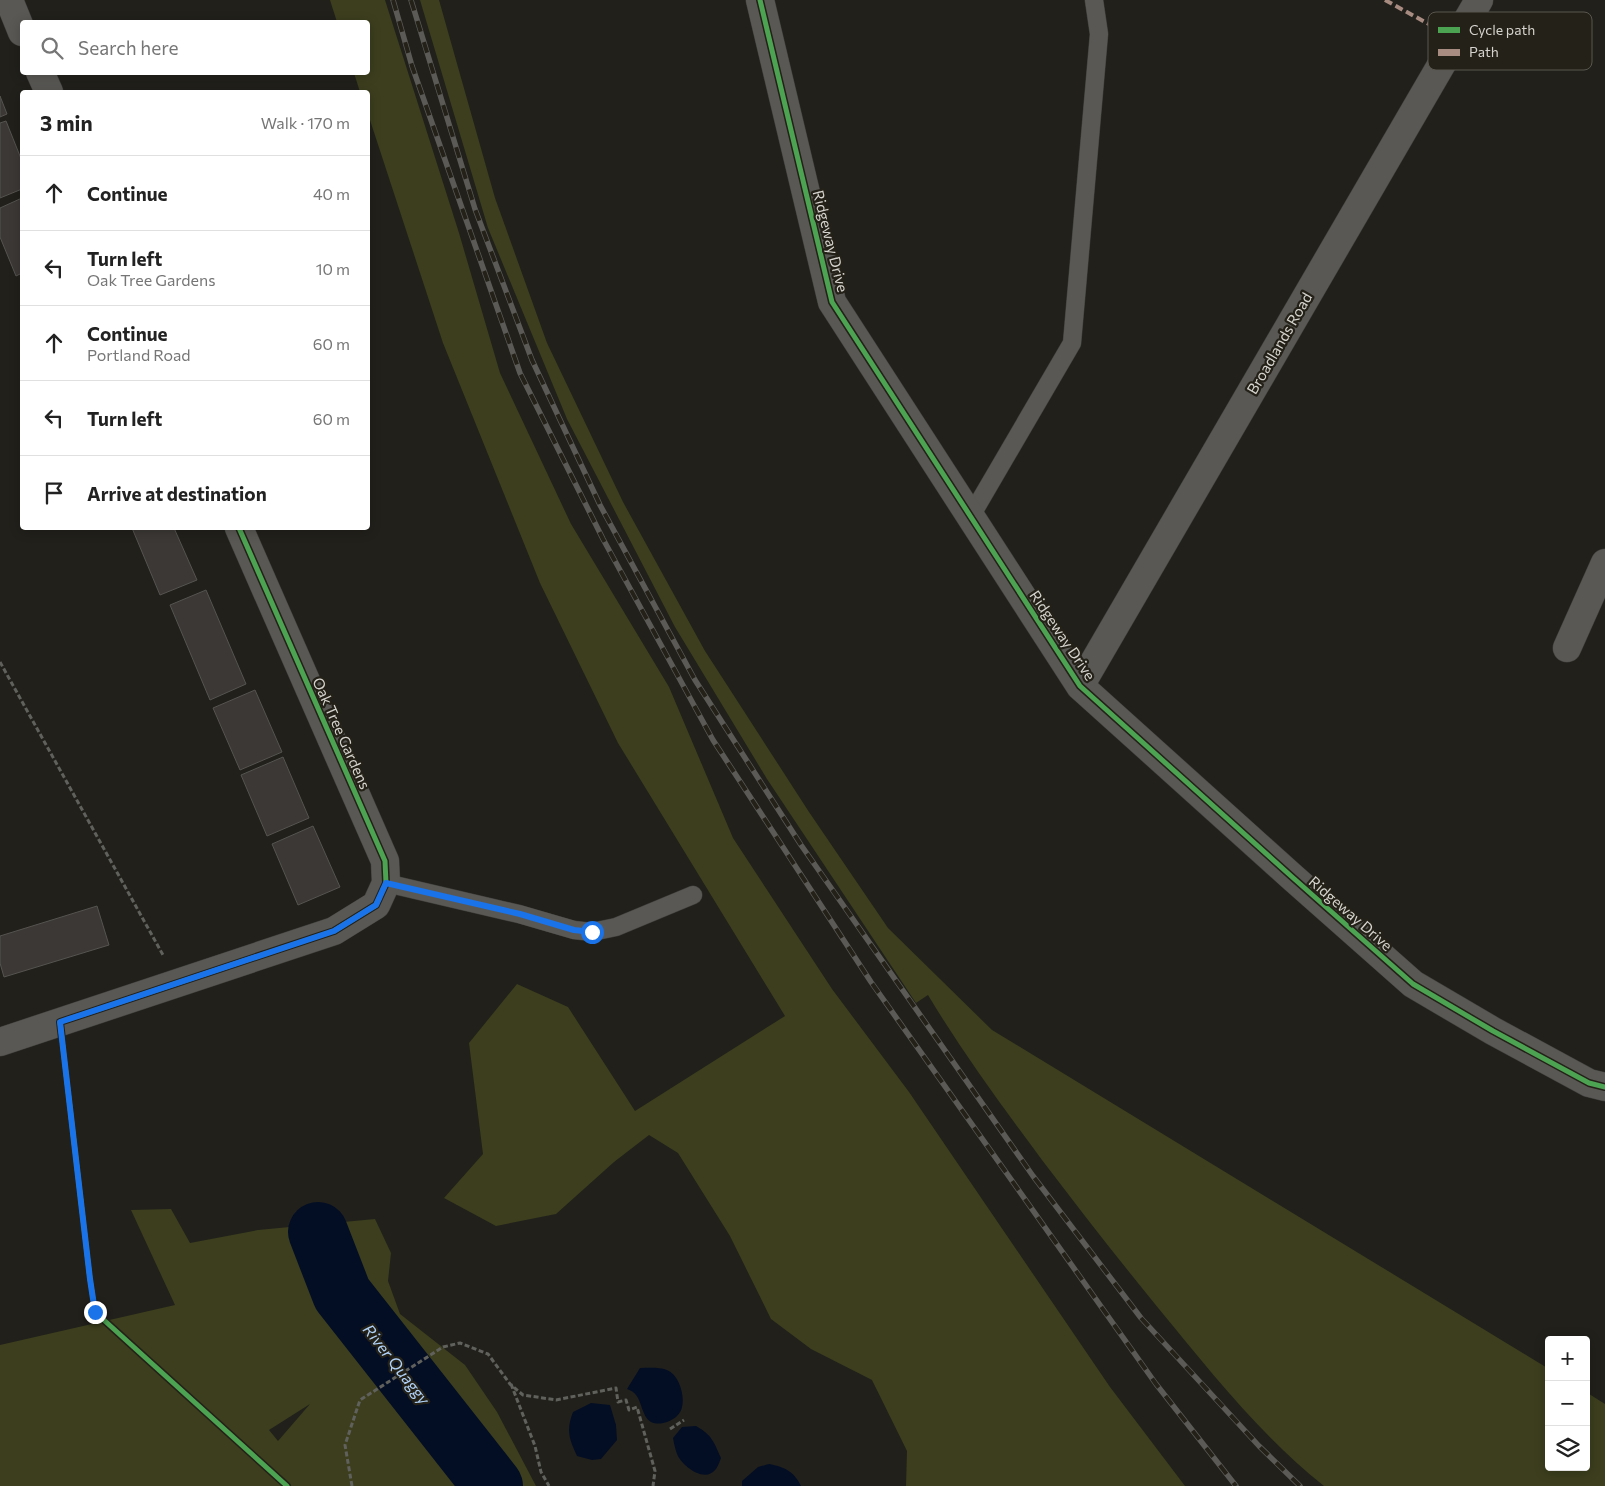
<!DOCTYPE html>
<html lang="en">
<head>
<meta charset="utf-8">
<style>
	body { margin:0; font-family:Commissioner,sans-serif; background:#f6f6f6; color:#222 }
	.controls { position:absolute; right:15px; bottom:15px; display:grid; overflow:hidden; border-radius:5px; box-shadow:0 2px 12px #0003 }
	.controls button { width:45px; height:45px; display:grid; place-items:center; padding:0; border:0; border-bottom:1px solid #e0e0e0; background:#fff; color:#222; font:25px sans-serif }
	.stop { position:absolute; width:15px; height:15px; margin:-11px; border:4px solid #1a73e8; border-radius:50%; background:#fff }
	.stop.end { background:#1a73e8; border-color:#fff; box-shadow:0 1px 5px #0008 }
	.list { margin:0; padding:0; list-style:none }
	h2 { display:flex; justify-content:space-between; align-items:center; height:65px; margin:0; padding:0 20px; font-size:21px }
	h2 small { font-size:16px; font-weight:400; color:#767676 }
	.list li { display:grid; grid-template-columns:32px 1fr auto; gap:15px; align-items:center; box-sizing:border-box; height:75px; padding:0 20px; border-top:1px solid #e0e0e0 }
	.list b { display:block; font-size:19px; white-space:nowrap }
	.list p { margin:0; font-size:16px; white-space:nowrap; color:#767676 }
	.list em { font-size:16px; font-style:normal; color:#767676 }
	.icon { flex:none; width:28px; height:28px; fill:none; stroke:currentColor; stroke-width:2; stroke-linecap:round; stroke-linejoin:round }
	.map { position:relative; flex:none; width:1605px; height:1486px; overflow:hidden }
	.search { position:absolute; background:#fff; box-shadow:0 2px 12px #0003; left:20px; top:20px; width:350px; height:55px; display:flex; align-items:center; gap:12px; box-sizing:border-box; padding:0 18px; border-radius:5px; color:#767676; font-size:19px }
	.panel { position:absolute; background:#fff; box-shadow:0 2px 12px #0003; left:20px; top:90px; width:350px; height:440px; border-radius:5px }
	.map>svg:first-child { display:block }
	.green { fill:#3c3e1e; fill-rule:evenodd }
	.water { fill:#030e25 }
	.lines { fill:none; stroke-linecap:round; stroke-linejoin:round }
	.river { stroke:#030e25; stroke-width:60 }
	.building { fill:#3b3835; stroke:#565450 }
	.service-casing { stroke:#3e3d3a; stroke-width:19 }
	.minor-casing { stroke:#3e3d3a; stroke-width:29 }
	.path { stroke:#60605c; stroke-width:3; stroke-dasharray:5 2.5; stroke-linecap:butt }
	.service { stroke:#595854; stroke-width:18 }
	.minor { stroke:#595854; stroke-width:28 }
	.rail-casing { stroke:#5b5a56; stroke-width:5.5 }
	.rail { stroke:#242118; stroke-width:4; stroke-dasharray:11; stroke-linecap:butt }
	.quiet { stroke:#a88b81; stroke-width:4; stroke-dasharray:8 4; stroke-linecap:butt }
	.cycleway-casing { stroke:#242118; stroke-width:8 }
	.cycleway { stroke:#4ca352; stroke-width:5 }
	.route { stroke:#1a73e8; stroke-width:6 }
	.labels { text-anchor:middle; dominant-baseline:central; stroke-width:4.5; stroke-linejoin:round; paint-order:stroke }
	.street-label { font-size:15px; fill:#d5d3cd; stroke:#242118 }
	.water-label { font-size:16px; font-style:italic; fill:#b0d2f9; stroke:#242118 }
	.key { fill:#242118; stroke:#59564e; stroke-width:1 }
	.key-label { font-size:14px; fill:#d5d3cd }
</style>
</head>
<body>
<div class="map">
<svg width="1605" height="1486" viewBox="0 0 1605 1486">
	<rect width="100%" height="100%" fill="#21201b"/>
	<path class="green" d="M 330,0 L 385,0 L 459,233 L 500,373 L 571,524 L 669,687 L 733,838 L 832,989 L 909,1092 L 1110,1387 L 1185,1486 L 906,1486 L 907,1451 L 872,1380 L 811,1349 L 771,1319 L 730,1236 L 678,1153 L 649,1135 L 614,1162 L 556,1214 L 496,1226 L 444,1198 L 483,1154 L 469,1043 L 517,984 L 568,1007 L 635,1111 L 785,1016 L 618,743 L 540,583 L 443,343 L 368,114 L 368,92 L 360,92 L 354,73 L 368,72 L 368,22 L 337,22 Z
		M 420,0 L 439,0 L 495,198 L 547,343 L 623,502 L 705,651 L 809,812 L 888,928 L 992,1030 L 1549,1369 L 1549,1467 L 1586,1467 L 1586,1392 L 1605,1404 L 1605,1486 L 1324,1486 C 1261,1436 1210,1371 1159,1309 C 1119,1260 1080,1210 1042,1160 C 1002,1106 962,1052 928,995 L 916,1003 L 767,779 L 675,627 L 567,419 L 488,228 Z
		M 171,1209 L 190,1243 L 258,1230 L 375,1219 L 391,1253 L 388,1281 L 400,1314 L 465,1365 L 497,1412 L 536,1486 L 0,1486 L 0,1345 L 175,1305 L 131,1210 ZM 310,1404 L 278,1441 L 269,1430 Z"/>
	<path class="water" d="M 640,1368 C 648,1368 659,1367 667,1370 C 679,1375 685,1395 682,1407 C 680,1419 662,1427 651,1422 C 642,1417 642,1402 636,1395 C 634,1392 630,1390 627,1389 Z
		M 591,1403 L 610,1405 L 616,1425 L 617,1440 L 601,1459 L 592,1460 L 577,1456 C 569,1439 566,1430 573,1412 Z
		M 696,1426 C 712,1435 714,1442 721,1458 C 720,1461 718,1466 716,1469 C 705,1484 682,1466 677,1454 C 675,1449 674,1443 673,1438 L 682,1427 Z
		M 769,1464 C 784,1467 794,1471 801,1486 L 742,1486 L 742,1481 L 758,1467 Z"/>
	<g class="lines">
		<path class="river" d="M 318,1232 L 342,1294 L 493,1486"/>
	</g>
	<path class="building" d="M 0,96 L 7,114 L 0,117 Z
		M 6,121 L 22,161 L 22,189 L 0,198 L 0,123 Z
		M 22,198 L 22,273 L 16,276 L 0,237 L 0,208 Z
		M 132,528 L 174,528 L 197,580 L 160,595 Z
		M 206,590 L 246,684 L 210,700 L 170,605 Z
		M 255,690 L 282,752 L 240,770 L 213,708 Z
		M 283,757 L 309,818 L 267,836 L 241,775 Z
		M 313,826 L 340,887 L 298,905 L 272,844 Z
		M 97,906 L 109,945 L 4,977 L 0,963 L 0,936 Z"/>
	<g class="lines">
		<defs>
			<path id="service" d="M 971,516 L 1072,343 L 1099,34 L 1094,0
				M 386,883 L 519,914 L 574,930 L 592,932 L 616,927 L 693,895"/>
			<path id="minor" d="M 9,0 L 22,32
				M 760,0 L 832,302 L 1080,686 L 1291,876 L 1413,984 L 1493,1031 L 1589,1083 L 1605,1087
				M 40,72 L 49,92
				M 1567,648 L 1605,563
				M 1080,686 L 1479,0
				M 0,1042 L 334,931 L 376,905 L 386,883 L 385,861 L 239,528"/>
		</defs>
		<use href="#service" class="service-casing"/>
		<use href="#minor" class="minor-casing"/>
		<path class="path" d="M 0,662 L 163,955
			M 511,1384 L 535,1446 L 541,1472 L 549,1486
			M 670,1429 L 684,1420
			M 352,1486 L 345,1445 L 360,1400 L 443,1347 L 460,1343 L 488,1354 L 510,1384 L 523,1395 L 556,1400 L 616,1388 L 618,1402 L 626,1400 L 629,1410 L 637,1407 L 655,1471 L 653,1486"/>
		<use href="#service" class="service"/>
		<use href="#minor" class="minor"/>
		<defs>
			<path id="rail" d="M 393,0 L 412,66 L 520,373 L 603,539 L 713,740 L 871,982 L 1156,1384 L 1236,1486
				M 411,0 L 475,209 L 532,360 L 600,505 L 695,680 L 801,845 L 1033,1176 L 1141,1318 L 1259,1446 L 1300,1486"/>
		</defs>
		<use href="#rail" class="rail-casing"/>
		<use href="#rail" class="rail"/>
		<path class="quiet" d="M 1385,0 L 1456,39"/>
		<defs>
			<path id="cycleway" d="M 760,0 L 832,302 L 1080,686 L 1291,876 L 1413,984 L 1493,1031 L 1589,1083 L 1605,1087
				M 239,528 L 385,861 L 386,883 L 376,905 L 334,931 L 60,1022 L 90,1279 L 95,1312 L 287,1486"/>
		</defs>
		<use href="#cycleway" class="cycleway-casing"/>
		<use href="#cycleway" class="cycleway"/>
	</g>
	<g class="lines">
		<path class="route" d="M 95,1312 L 90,1279 L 60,1022 L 334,931 L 376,905 L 386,883 L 520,914 L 574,930 L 592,932"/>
	</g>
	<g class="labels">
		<g class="street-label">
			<text transform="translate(831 241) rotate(76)">Ridgeway Drive</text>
			<text transform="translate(1279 343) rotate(-60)">Broadlands Road</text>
			<text transform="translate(1063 635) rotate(56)">Ridgeway Drive</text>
			<text transform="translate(342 733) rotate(66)">Oak Tree Gardens</text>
			<text transform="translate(1351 913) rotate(41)">Ridgeway Drive</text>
		</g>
		<g class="water-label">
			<text transform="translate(397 1364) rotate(52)">River Quaggy</text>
		</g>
	</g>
	<rect x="1428" y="12" width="164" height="58" rx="8" class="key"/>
	<rect x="1438" y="27" width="22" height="6" fill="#4ca352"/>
	<rect x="1438" y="49" width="22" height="7" fill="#a88b81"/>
	<g class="key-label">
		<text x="1469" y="35">Cycle path</text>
		<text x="1469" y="57">Path</text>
	</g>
</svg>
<div class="controls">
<button>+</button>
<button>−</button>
<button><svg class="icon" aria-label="layers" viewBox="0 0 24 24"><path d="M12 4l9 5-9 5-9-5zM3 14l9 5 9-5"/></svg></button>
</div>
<div class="stop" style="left:592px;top:932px"></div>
<div class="stop end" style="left:95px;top:1312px"></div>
<div class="search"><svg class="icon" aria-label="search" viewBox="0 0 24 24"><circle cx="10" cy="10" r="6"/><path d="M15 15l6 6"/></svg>Search here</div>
<section class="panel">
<h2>3 min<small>Walk · 170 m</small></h2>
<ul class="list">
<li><svg class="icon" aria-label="ahead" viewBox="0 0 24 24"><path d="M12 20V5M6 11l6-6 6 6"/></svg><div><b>Continue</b></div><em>40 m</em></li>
<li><svg class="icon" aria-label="left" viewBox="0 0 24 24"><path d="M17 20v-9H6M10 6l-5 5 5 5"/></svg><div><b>Turn left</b><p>Oak Tree Gardens</p></div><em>10 m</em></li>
<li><svg class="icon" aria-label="ahead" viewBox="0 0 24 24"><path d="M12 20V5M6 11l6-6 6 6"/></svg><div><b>Continue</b><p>Portland Road</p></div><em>60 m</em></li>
<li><svg class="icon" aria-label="left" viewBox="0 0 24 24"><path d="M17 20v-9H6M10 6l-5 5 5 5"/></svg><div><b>Turn left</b></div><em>60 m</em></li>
<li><svg class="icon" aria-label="arrive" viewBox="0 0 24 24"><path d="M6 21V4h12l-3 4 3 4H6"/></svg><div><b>Arrive at destination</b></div></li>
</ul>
</section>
</div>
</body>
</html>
